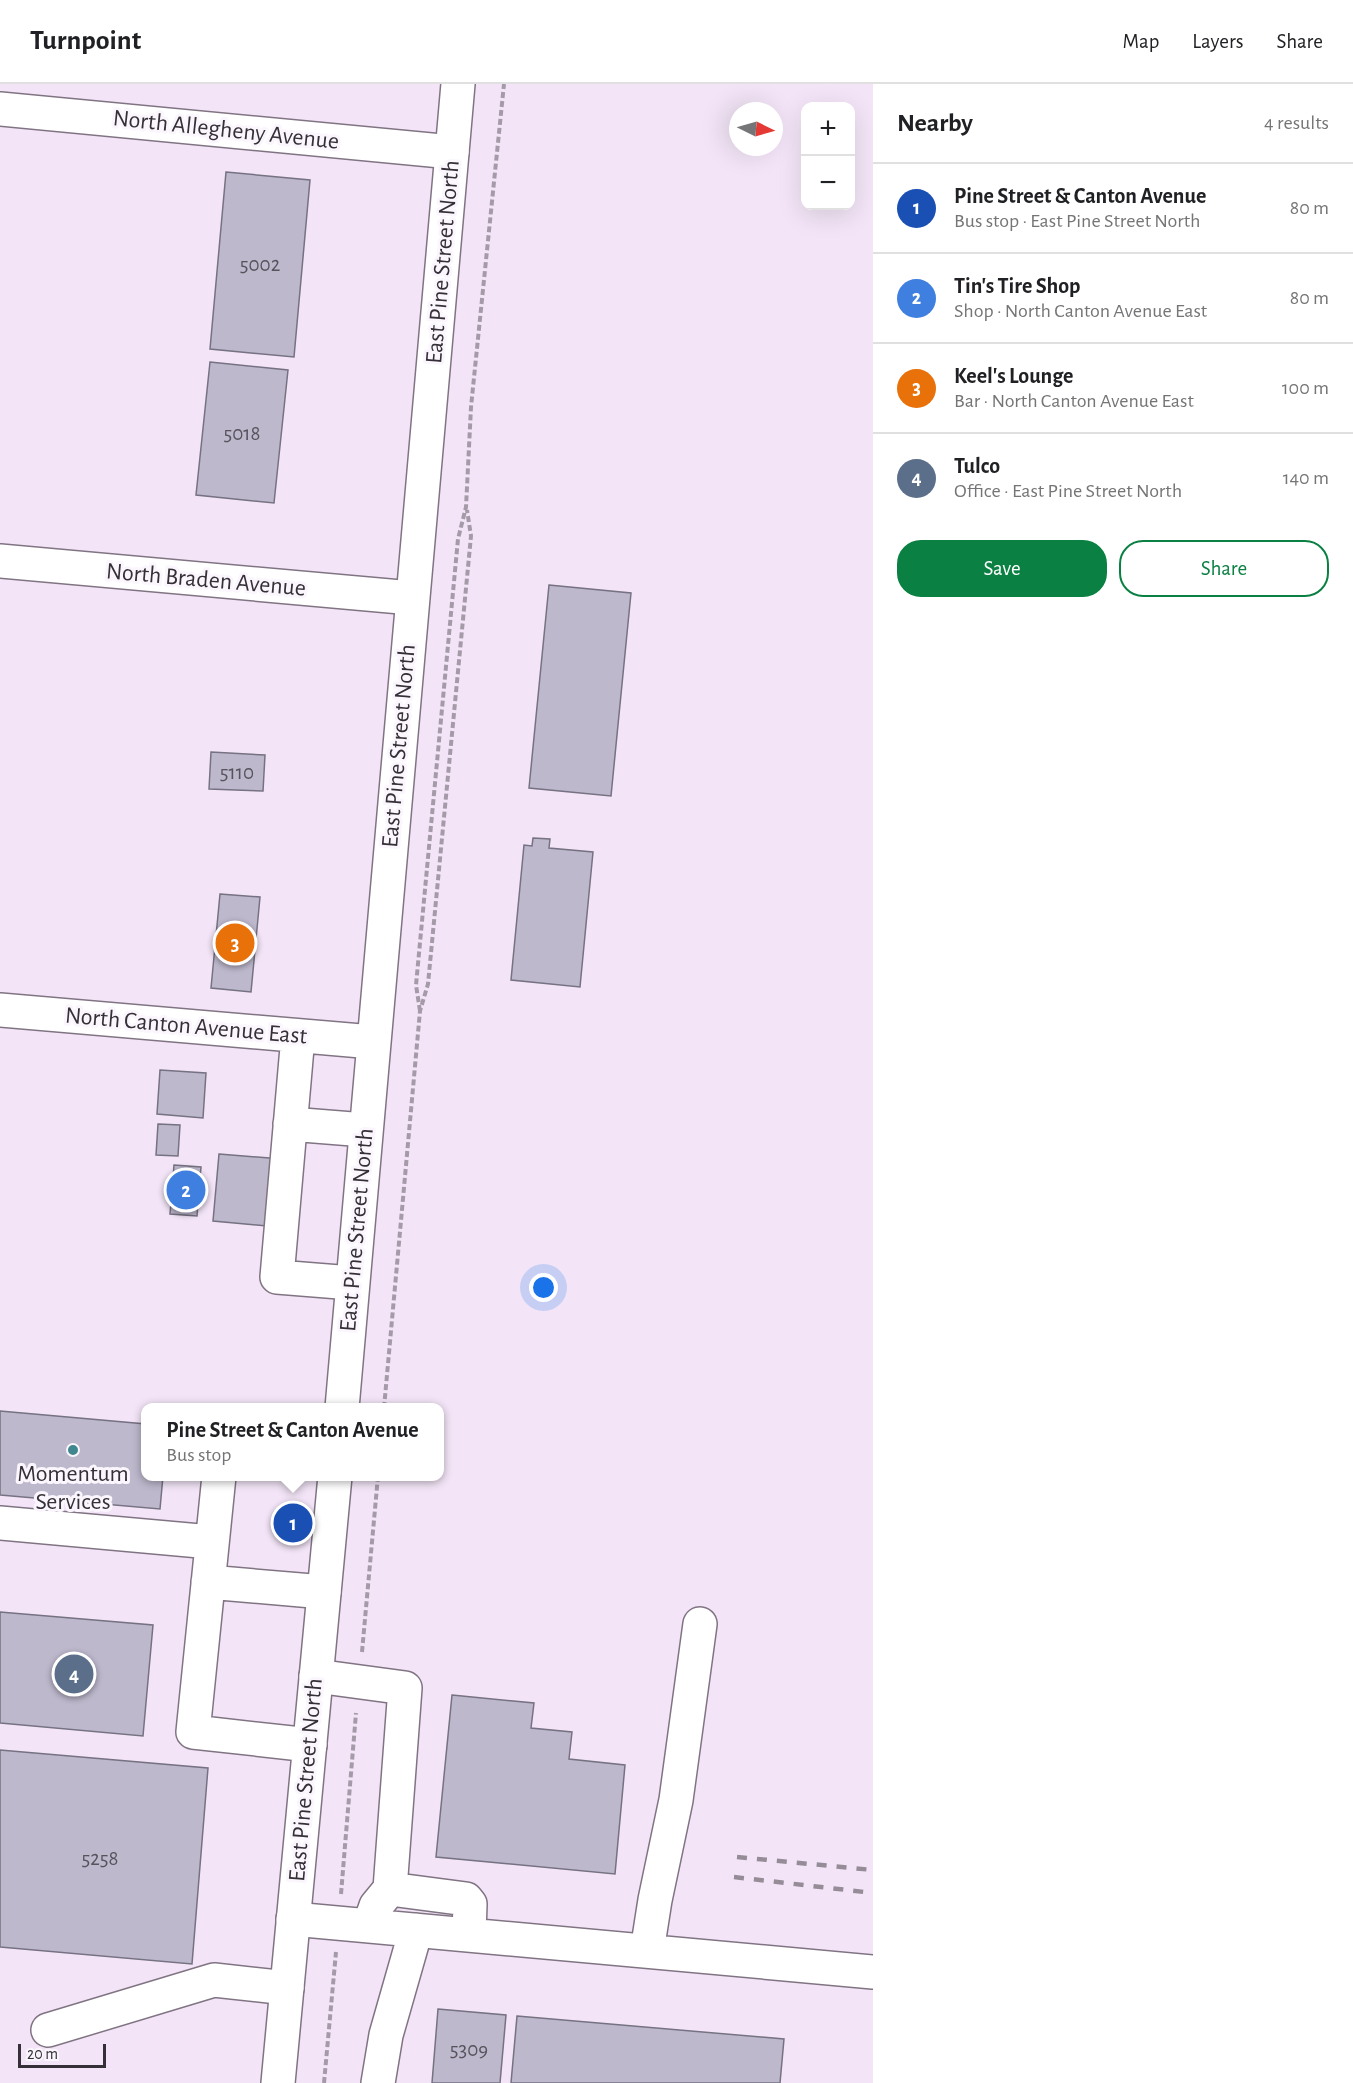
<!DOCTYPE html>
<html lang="en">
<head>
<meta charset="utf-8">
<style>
	body { margin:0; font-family:"Alegreya Sans",sans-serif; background:#f6f6f6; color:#202124 }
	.controls { position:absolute; right:18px; top:18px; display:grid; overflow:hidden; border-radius:12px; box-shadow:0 6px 24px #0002 }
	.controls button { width:54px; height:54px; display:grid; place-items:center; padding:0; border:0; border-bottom:2px solid #e0e0e0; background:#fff; color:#202124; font:30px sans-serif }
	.compass { position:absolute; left:729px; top:18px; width:54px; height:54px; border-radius:50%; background:#fff; box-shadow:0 6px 24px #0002; rotate:95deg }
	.scale { position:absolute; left:18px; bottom:15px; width:88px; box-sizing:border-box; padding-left:6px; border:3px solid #353037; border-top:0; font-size:16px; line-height:21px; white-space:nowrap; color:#353037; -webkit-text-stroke:4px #fbf6fd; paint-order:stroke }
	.you { position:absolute; left:544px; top:1204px; width:21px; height:21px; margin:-15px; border:4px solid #fff; border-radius:50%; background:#1a73e8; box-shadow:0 0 0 9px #1a73e833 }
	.badge { display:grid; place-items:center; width:39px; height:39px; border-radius:50%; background:#0b8043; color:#fff; font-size:20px; font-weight:700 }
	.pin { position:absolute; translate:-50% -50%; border:3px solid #fff; box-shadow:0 2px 6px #0006 }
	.popup { position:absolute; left:141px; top:1319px; width:303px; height:78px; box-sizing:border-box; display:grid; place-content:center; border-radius:12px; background:#fff; filter:drop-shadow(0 2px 4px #0005); font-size:20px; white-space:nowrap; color:#757577 }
	.popup b { font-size:22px; color:#202124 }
	.popup::after { content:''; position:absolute; left:50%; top:100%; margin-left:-12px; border:12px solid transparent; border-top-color:#fff }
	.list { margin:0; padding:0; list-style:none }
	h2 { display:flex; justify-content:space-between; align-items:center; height:78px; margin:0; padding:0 24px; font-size:26px }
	h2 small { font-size:20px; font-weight:400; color:#757577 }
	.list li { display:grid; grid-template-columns:39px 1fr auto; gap:18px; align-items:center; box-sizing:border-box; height:90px; padding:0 24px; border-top:2px solid #e0e0e0 }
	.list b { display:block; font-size:22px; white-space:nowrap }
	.list p { margin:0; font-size:20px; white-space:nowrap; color:#757577 }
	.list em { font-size:20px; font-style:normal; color:#757577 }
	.actions { display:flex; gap:12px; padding:18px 24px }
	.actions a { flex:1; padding:14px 0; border:2px solid #0b8043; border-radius:24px; text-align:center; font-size:21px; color:#0b8043 }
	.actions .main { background:#0b8043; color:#fff }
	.map { position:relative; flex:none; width:873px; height:1999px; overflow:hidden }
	header { display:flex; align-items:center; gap:36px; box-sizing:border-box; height:84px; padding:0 30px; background:#fff; border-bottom:2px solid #e0e0e0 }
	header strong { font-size:28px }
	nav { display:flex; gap:33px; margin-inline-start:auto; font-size:21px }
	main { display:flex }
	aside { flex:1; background:#fff }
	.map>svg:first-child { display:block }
	.building { fill:#bdb8cc; stroke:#767283; stroke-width:1.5 }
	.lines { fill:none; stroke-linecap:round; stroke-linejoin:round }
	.minor-casing { stroke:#807483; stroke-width:36 }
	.major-casing { stroke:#807483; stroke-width:36 }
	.path { stroke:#a59ba8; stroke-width:4; stroke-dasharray:6 3; stroke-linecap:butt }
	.minor { stroke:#fff; stroke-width:33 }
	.major { stroke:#fff; stroke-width:33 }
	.rail { stroke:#958c98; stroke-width:4.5; stroke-dasharray:10 10; stroke-linecap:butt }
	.poi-dot { fill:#3f868f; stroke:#fbf6fd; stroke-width:2 }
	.labels { text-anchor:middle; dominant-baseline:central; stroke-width:6; stroke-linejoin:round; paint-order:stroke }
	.number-label { font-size:21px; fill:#57525c }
	.street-label { font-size:24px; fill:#353037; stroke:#fbf6fd }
	.poi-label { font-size:24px; fill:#353037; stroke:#fbf6fd }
</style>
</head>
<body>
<header>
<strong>Turnpoint</strong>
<nav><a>Map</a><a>Layers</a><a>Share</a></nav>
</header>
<main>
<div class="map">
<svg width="873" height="1999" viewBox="0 0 873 1999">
	<rect width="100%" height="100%" fill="#f3e5f7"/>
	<path class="building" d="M 226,88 L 310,96 L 294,273 L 210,265 Z
		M 210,278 L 288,286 L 274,419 L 196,411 Z
		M 549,501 L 631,509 L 611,712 L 529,704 Z
		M 211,668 L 265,671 L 263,707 L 209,705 Z
		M 533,754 L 550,755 L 549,764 L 593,768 L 580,903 L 511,896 L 524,761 L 532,762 Z
		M 220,810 L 260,813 L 251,908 L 211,904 Z
		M 160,986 L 206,989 L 203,1034 L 157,1030 Z
		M 158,1040 L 180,1041 L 178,1072 L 156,1071 Z
		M 219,1070 L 282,1075 L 277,1143 L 213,1137 Z
		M 174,1081 L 201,1083 L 197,1132 L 170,1130 Z
		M 0,1327 L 146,1340 L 146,1392 L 163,1392 L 160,1425 L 0,1411 Z
		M 0,1528 L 153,1541 L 143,1652 L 0,1639 Z
		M 452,1611 L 534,1619 L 531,1644 L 572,1648 L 569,1675 L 625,1681 L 615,1790 L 436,1773 Z
		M 0,1666 L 208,1684 L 192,1880 L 0,1863 Z
		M 438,1925 L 506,1931 L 500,1999 L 432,1999 Z
		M 517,1932 L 784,1955 L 780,1999 L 511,1999 Z"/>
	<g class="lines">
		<defs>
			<path id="minor" d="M 0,25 L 452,68
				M 0,477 L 412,514
				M 0,926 L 373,958
				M 298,952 L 277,1193 L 352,1199
				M 290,1040 L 365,1046
				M 219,1392 L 193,1648 L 310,1661
				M 0,1439 L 211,1458
				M 208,1498 L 324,1508
				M 316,1592 L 405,1604 L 390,1805 L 376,1822 L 369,1842
				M 390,1805 L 466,1815 L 470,1820 L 469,1851
				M 293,1835 L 873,1888
				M 647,1867 L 655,1816 L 676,1716 L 700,1540
				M 48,1946 L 214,1896 L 287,1904
				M 378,1999 L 386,1951 L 416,1846"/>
			<path id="major" d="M 342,1324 L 458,0
				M 278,1999 L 335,1392"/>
		</defs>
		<use href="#minor" class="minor-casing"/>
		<use href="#major" class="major-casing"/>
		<path class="path" d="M 420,927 L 416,901 L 458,455 L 466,423 L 471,323 L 504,0
			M 384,1324 L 420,927 L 428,900 L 471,452 L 467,426
			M 362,1568 L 378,1392
			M 341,1810 L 356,1629
			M 324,1999 L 336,1868"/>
		<use href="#minor" class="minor"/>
		<use href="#major" class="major"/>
		<path class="rail" d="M 737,1773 L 873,1786
			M 734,1793 L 873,1809"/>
	</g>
	<circle class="poi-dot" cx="73" cy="1366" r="6"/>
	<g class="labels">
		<g class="number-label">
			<text x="260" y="180">5002</text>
			<text x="242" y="349">5018</text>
			<text x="237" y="688">5110</text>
			<text x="100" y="1774">5258</text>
			<text x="469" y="1965">5309</text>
		</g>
		<g class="street-label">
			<text transform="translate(226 46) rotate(6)">North Allegheny Avenue</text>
			<text transform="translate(443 178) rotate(-85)">East Pine Street North</text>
			<text transform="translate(206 496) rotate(5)">North Braden Avenue</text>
			<text transform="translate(399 662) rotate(-85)">East Pine Street North</text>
			<text transform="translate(186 942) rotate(5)">North Canton Avenue East</text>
			<text transform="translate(357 1146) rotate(-85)">East Pine Street North</text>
			<text transform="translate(306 1696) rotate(-85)">East Pine Street North</text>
		</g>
		<g class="poi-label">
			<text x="73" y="1390">Momentum<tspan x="73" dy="28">Services</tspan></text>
		</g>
	</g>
</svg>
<div class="controls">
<button>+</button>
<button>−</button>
</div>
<svg class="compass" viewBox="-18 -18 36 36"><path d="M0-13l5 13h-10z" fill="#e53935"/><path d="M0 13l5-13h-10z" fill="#757577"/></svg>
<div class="scale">20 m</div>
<div class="you"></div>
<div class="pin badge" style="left:293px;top:1439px;background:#1a4fb4">1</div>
<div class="popup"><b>Pine Street &amp; Canton Avenue</b>Bus stop</div>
<div class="pin badge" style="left:186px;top:1106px;background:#3f7fe0">2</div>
<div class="pin badge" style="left:235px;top:859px;background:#e8710a">3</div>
<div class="pin badge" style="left:74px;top:1590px;background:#5c6f8a">4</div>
</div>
<aside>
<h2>Nearby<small>4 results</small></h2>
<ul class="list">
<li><span class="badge" style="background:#1a4fb4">1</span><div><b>Pine Street &amp; Canton Avenue</b><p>Bus stop · East Pine Street North</p></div><em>80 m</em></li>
<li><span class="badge" style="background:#3f7fe0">2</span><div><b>Tin's Tire Shop</b><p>Shop · North Canton Avenue East</p></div><em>80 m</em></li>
<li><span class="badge" style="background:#e8710a">3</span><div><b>Keel's Lounge</b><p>Bar · North Canton Avenue East</p></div><em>100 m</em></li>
<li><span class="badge" style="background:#5c6f8a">4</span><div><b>Tulco</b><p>Office · East Pine Street North</p></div><em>140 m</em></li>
</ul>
<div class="actions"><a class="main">Save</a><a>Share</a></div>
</aside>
</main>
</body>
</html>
